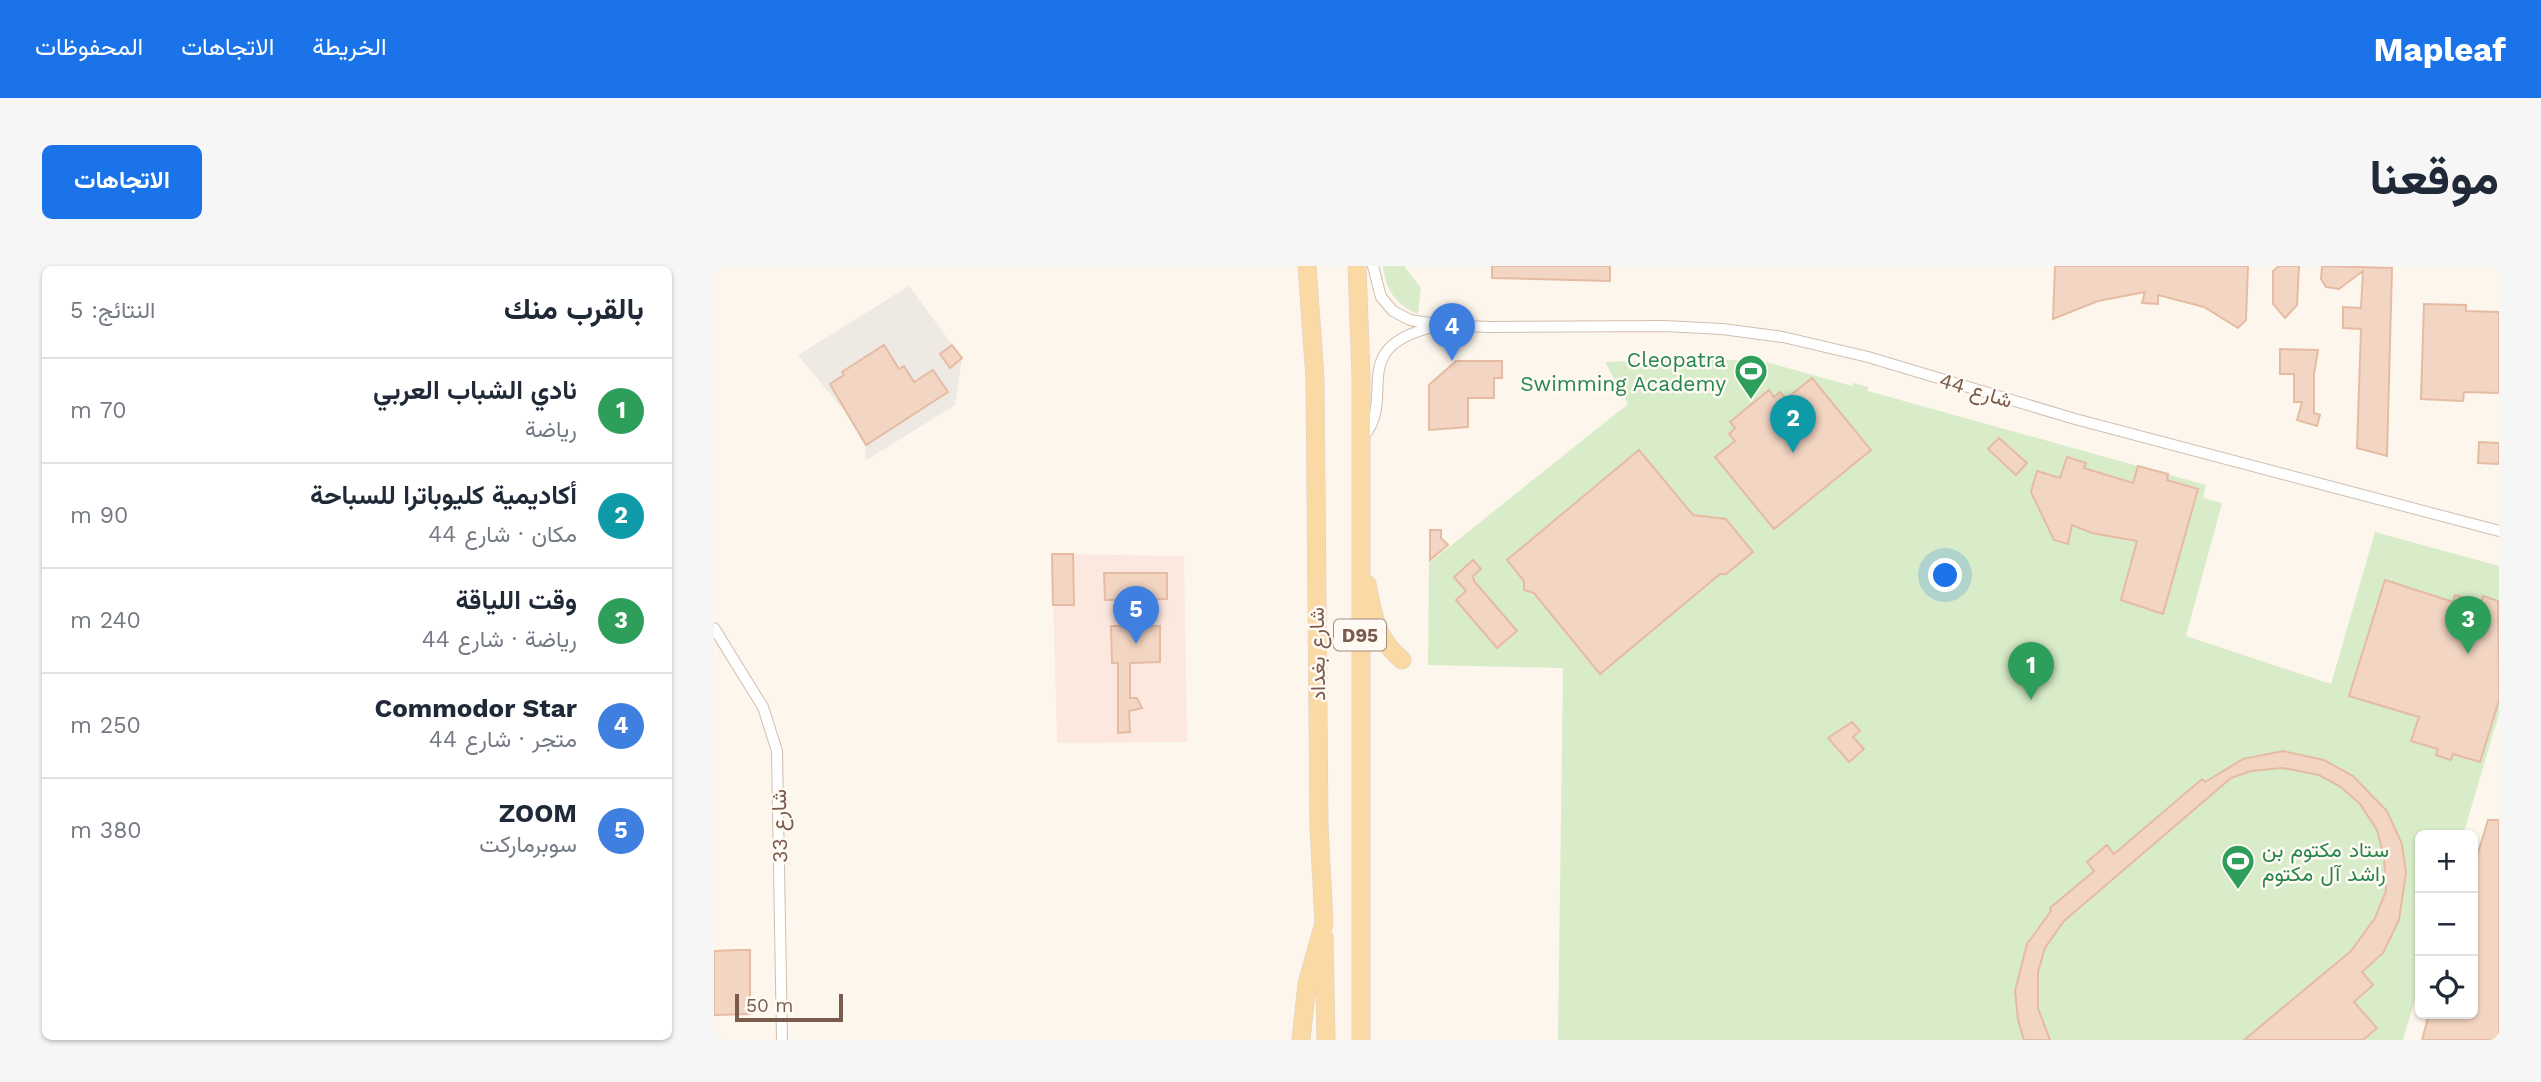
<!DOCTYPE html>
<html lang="ar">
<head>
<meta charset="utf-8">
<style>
	body { margin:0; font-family:"Work Sans",Vazirmatn,sans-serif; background:#f6f6f7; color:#1f2937; direction:rtl }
	.controls { position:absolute; right:21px; bottom:21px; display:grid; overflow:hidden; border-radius:10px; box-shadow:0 2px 5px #0004 }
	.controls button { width:63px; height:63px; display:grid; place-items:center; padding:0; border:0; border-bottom:2px solid #e0e1e3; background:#fff; color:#1f2937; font:35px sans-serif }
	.scale { position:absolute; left:21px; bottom:18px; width:108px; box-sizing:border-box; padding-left:7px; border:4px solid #7a5c4d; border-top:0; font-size:19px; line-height:24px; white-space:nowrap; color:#7a5c4d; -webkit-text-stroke:5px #fffaf3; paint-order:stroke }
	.you { position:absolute; left:1232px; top:310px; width:24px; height:24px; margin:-18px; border:5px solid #fff; border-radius:50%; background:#1a73e8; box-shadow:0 0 0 10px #1a73e833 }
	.badge { display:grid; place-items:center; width:46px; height:46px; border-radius:50%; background:#1a73e8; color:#fff; font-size:23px; font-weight:700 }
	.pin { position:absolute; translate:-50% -58px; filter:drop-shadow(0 2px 4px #0008) }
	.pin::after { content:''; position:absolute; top:37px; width:24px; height:21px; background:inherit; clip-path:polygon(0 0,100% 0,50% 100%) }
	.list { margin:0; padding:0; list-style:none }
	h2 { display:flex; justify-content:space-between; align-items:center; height:91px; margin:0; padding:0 28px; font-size:30px }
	h2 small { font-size:23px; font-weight:400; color:#747a83 }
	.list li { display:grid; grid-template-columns:46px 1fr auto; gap:21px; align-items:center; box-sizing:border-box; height:105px; padding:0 28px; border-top:2px solid #e0e1e3 }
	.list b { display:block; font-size:26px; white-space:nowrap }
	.list p { margin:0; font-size:23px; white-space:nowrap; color:#747a83 }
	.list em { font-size:23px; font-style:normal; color:#747a83 }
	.icon { flex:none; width:38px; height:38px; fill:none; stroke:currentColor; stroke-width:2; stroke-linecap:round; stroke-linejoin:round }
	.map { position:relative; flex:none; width:1785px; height:774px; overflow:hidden; direction:ltr; border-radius:10px }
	header { display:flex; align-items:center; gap:42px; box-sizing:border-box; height:98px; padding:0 35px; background:#1a73e8; color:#fff }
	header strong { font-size:33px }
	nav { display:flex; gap:38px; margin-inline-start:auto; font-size:24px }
	.intro { display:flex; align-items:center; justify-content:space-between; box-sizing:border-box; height:168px; padding:0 42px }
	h1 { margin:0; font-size:49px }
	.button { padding:18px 32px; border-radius:10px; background:#1a73e8; color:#fff; font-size:24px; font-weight:700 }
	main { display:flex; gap:42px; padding:0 42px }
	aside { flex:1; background:#fff; border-radius:10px; box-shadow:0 2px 5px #0004 }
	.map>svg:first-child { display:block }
	.commercial { fill:#fde8e0 }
	.industrial { fill:#efe9e4 }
	.green { fill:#d8ecc9 }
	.building { fill:#f3d5c3; stroke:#e6bba3; stroke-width:2 }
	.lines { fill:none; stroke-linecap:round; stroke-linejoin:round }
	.minor-casing { stroke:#d1beb0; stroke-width:12 }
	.primary-casing { stroke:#dad1cd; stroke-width:19 }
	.minor { stroke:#fff; stroke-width:10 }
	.primary { stroke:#fbd9a5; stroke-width:18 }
	.labels { text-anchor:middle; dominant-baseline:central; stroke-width:5; stroke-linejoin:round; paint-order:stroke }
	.shield { fill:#fffaf3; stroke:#a28b7f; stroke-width:2 }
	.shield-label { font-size:19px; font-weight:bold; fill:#7a5c4d }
	.leisure-label { font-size:21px; fill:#27864d; stroke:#fffaf3; text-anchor:end }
	.street-label { font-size:21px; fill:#7a5c4d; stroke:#fffaf3 }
</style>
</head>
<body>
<header>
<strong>Mapleaf</strong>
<nav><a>الخريطة</a><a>الاتجاهات</a><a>المحفوظات</a></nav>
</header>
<div class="intro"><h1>موقعنا</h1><a class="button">الاتجاهات</a></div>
<main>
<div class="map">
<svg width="1785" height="774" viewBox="0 0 1785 774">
	<rect width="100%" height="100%" fill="#fdf6ec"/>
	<path class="commercial" d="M 338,288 L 470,290 L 473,476 L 343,477 Z"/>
	<path class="industrial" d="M 195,20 L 248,92 L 241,139 L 151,195 L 152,179 L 130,145 L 84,89 Z"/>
	<path class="green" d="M 669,0 L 690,0 L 707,22 L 704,48 C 682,39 671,23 669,0 Z
		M 951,94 L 1045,94 L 1138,120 L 1139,117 L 1154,121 L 1154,125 L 1492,219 L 1489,232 L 1508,237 L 1472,370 L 1617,418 L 1661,266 L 1785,300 L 1785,448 L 1749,569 L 1706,569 L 1706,716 L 1689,774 L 844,774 L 849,402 L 714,399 L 715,297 L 914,138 L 891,96 Z"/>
	<path class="building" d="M 778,0 L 896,0 L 896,15 L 778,12 Z
		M 1341,0 L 1534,0 L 1532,54 L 1524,62 L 1490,41 L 1444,29 L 1444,38 L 1428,37 L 1431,26 L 1384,35 L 1339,53 Z
		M 1565,0 L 1585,0 L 1583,39 L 1571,52 L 1559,38 L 1559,5 Z
		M 1608,0 L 1678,2 L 1673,190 L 1643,182 L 1647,63 L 1629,62 L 1629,41 L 1647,42 L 1649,5 L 1625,23 L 1612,21 L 1607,13 Z
		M 1710,38 L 1752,39 L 1752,45 L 1785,46 L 1785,127 L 1750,126 L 1749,135 L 1707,133 Z
		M 170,79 L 185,103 L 190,100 L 200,116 L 219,104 L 234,126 L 152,179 L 116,118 L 130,109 L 128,106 Z
		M 238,79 L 248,92 L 236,102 L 226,88 Z
		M 1566,83 L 1604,84 L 1600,108 L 1600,147 L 1606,149 L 1603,160 L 1583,154 L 1588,136 L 1580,136 L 1580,108 L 1566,108 Z
		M 742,95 L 788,95 L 788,112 L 780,112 L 780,132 L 754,132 L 754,161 L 715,164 L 715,119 Z
		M 1098,112 L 1157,184 L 1060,263 L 1001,191 L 1021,175 L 1015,168 L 1021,162 L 1016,156 L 1055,124 L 1060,131 L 1066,126 L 1072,133 Z
		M 1285,172 L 1313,197 L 1302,209 L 1274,183 Z
		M 1765,176 L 1785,177 L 1785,198 L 1764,197 Z
		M 925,184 L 979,249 L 1012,253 L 1039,286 L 1012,308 L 1006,308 L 886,408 L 820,327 L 810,324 L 810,315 L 793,294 Z
		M 1353,191 L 1372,197 L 1370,202 L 1419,217 L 1424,200 L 1454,208 L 1453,214 L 1484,223 L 1449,348 L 1407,334 L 1423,275 L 1378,267 L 1358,259 L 1354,278 L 1340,274 L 1317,226 L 1323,205 L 1346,212 Z
		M 716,264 L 727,264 L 727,272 L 734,279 L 716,294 Z
		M 338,288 L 359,288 L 360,339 L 339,339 Z
		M 759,294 L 767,303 L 759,310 L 760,315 L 803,365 L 783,382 L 742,334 L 752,325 L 740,311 Z
		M 390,307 L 453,307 L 453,333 L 391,334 Z
		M 1671,314 L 1739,336 L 1741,329 L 1767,337 L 1769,330 L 1784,335 L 1785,434 L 1766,496 L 1739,488 L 1737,494 L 1722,489 L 1724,483 L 1697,475 L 1705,451 L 1635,430 Z
		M 397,360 L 446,360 L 446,396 L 416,397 L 416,432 L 423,432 L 428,442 L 415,445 L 416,466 L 404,467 L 404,397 L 398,397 Z
		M 1138,456 L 1146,465 L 1139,471 L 1150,483 L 1135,496 L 1114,472 Z
		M 1569,485 L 1610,494 L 1639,510 L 1673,545 L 1688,578 L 1692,607 L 1685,654 L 1669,687 L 1648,706 L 1659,719 L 1640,736 L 1663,762 L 1649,774 L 1530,774 L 1637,685 L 1661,652 L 1672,625 L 1670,591 L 1663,564 L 1646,538 L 1627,521 L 1605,509 L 1569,502 L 1537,505 L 1517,512 L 1350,655 L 1331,682 L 1324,706 L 1324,742 L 1336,774 L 1310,774 L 1304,754 L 1301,725 L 1313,678 L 1337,645 L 1336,642 L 1380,605 L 1373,596 L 1393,579 L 1400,588 L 1488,513 L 1491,516 L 1529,493 Z
		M 1774,554 L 1785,554 L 1785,774 L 1708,774 L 1715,748 L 1759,748 L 1759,604 Z
		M 24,684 L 36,684 L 36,748 L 0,749 L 0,685 Z"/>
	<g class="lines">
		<defs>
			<path id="minor" d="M 659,0 L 667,31 L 679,45 L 696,54 L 728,59 L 776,61 L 951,60 L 1008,63 L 1069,71 L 1154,91 L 1361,153 L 1785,265
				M 649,171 C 684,132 631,82 719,61
				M 0,362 L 49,441 L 63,485 L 68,774"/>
			<path id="primary" d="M 643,0 L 647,111 L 647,774
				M 653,318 C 659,349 662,373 688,394
				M 610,671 L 612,774
				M 587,774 L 593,718 L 610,657 L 605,560 L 601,112 L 593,0"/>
		</defs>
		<use href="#minor" class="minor-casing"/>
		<use href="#primary" class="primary-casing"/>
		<use href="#minor" class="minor"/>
		<use href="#primary" class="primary"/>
	</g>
	<defs>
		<symbol id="stadium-pin" viewBox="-11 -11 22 30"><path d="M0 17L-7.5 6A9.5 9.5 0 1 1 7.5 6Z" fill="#2e9e5b" stroke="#fffaf3"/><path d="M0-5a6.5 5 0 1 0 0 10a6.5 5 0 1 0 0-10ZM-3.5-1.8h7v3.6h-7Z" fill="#fff"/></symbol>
	</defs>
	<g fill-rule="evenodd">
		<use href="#stadium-pin" x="1018" y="86" width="38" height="52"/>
		<use href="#stadium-pin" x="1505" y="576" width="38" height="52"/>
	</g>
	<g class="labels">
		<rect class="shield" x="620" y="353.5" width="52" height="31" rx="5"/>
		<g class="shield-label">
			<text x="646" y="369">D95</text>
		</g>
		<g class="leisure-label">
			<text x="1012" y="93">Cleopatra<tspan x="1012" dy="24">Swimming Academy</tspan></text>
			<text x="1548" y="583" text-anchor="start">ستاد مكتوم بن<tspan x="1548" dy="24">راشد آل مكتوم</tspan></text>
		</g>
		<g class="street-label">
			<text transform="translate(1262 124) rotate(17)">شارع 44</text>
			<text transform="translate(603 388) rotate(-91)">شارع بغداد</text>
			<text transform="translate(65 560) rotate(-91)">شارع 33</text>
		</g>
	</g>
</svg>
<div class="controls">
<button>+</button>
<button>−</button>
<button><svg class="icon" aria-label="locate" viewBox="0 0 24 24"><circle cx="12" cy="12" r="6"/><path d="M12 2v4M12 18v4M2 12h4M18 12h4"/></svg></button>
</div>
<div class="scale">50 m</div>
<div class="you"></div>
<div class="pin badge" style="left:1317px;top:434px;background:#2e9e5b">1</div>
<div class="pin badge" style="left:1079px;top:187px;background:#0f9aa8">2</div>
<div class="pin badge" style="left:1754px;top:388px;background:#2e9e5b">3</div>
<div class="pin badge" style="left:738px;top:95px;background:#3f7fe0">4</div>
<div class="pin badge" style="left:422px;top:378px;background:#3f7fe0">5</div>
</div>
<aside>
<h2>بالقرب منك<small>النتائج: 5</small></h2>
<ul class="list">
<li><span class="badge" style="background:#2e9e5b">1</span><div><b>نادي الشباب العربي</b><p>رياضة</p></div><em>70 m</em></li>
<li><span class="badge" style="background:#0f9aa8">2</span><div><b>أكاديمية كليوباترا للسباحة</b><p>مكان · شارع 44</p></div><em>90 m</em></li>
<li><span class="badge" style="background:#2e9e5b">3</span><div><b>وقت اللياقة</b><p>رياضة · شارع 44</p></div><em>240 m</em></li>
<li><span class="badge" style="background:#3f7fe0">4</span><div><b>Commodor Star</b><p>متجر · شارع 44</p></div><em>250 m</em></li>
<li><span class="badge" style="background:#3f7fe0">5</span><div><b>ZOOM</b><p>سوبرماركت</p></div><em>380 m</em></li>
</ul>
</aside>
</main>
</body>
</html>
